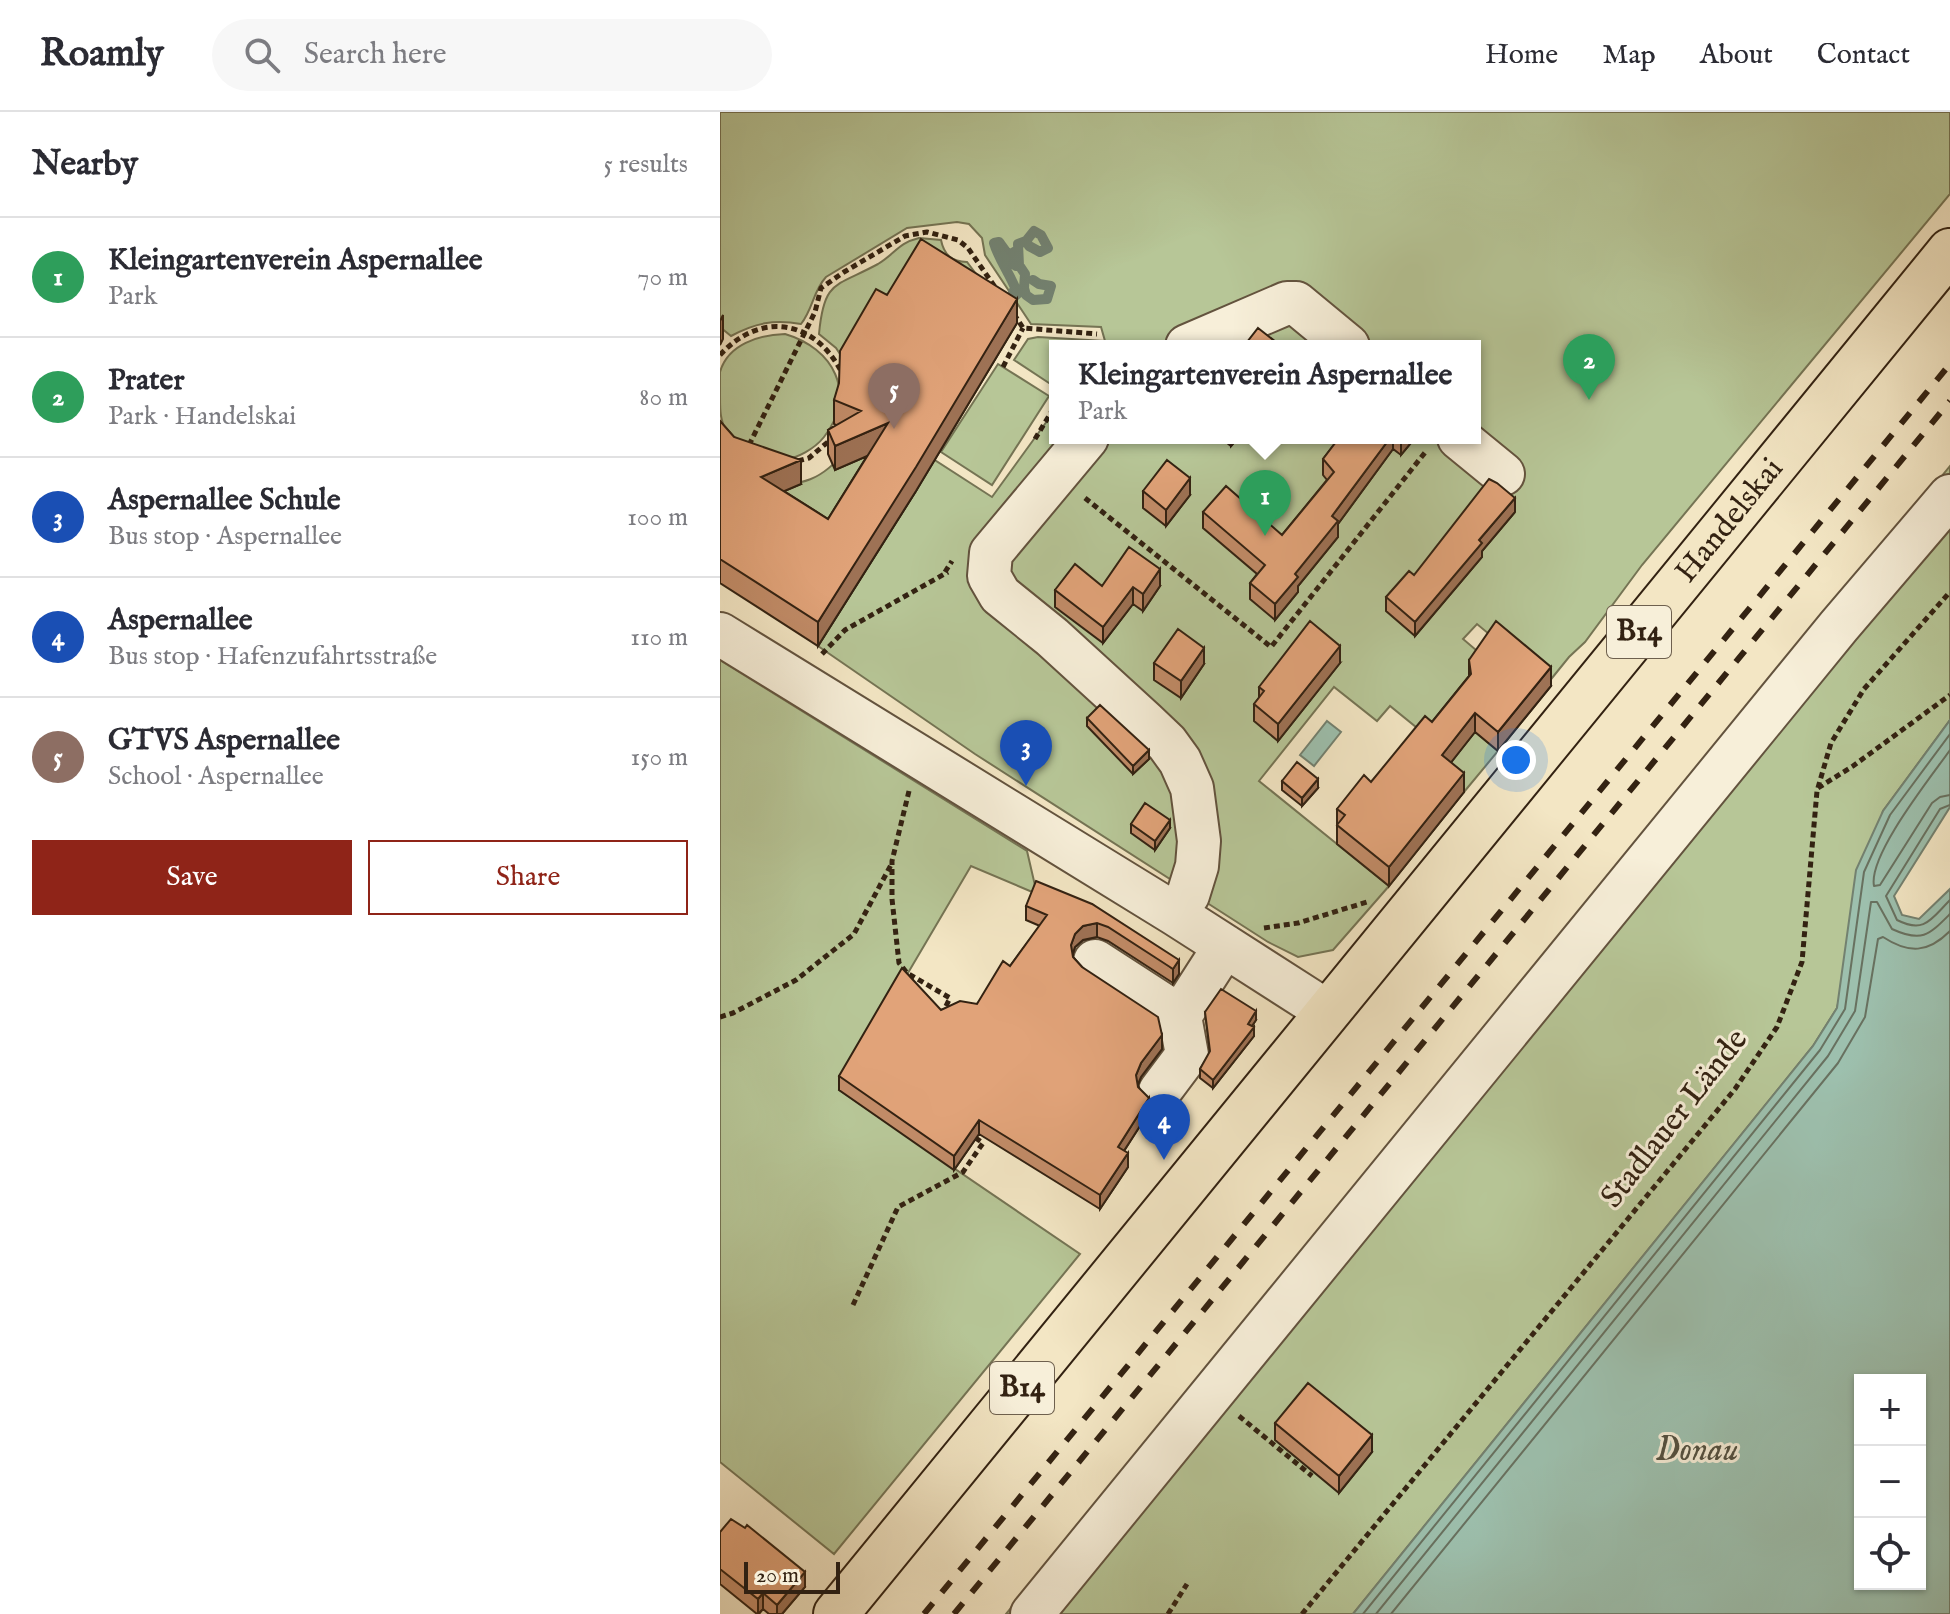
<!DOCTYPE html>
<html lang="en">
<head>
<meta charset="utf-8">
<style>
	body { margin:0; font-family:"IM FELL English",serif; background:#f7f7f7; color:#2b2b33 }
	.controls { position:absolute; right:24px; bottom:24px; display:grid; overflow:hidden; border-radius:0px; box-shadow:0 2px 6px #0004 }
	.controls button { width:72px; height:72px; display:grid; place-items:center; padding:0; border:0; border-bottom:2px solid #e1e1e2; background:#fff; color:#2b2b33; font:40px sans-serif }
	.scale { position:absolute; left:24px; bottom:20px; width:96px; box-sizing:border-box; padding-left:8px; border:4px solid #332212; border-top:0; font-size:22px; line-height:28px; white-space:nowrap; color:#332212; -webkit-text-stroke:6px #f7efd9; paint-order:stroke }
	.you { position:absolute; left:796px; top:648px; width:28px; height:28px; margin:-20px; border:6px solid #fff; border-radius:50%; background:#1a73e8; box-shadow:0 0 0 12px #1a73e833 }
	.badge { display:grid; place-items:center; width:52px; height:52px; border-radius:50%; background:#8f2418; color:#fff; font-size:26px; font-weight:700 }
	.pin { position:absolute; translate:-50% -66px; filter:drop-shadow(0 2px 4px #0008) }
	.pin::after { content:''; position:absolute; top:42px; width:28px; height:24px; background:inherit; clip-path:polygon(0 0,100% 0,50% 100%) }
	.popup { position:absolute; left:329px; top:228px; width:432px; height:104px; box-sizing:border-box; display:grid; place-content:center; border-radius:0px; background:#fff; filter:drop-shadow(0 2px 6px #0005); font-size:26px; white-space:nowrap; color:#7c7c81 }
	.popup b { font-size:30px; color:#2b2b33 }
	.popup::after { content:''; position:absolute; left:50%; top:100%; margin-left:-16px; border:16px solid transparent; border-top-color:#fff }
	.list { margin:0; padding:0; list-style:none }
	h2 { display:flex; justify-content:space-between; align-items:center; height:104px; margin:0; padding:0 32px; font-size:34px }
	h2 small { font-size:26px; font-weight:400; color:#7c7c81 }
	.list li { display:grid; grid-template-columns:52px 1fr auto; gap:24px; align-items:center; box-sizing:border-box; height:120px; padding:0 32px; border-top:2px solid #e1e1e2 }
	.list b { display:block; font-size:30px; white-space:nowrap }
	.list p { margin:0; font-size:26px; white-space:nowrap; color:#7c7c81 }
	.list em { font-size:26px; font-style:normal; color:#7c7c81 }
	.actions { display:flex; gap:16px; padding:24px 32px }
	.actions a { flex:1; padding:18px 0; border:2px solid #8f2418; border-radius:0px; text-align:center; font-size:28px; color:#8f2418 }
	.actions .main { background:#8f2418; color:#fff }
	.icon { flex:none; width:44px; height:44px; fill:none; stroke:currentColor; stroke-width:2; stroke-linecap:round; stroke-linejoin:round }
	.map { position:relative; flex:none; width:1230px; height:1502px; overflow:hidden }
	header { display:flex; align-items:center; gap:48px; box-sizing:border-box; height:112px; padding:0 40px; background:#fff; border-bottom:2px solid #e1e1e2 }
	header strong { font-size:38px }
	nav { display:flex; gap:44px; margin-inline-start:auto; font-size:28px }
	.search { width:560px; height:72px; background:#f7f7f7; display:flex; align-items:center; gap:20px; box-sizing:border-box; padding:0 28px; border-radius:44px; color:#7c7c81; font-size:30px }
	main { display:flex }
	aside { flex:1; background:#fff }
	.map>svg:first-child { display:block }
	.green { fill:#b7c697; stroke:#757454; stroke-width:2 }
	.water { fill:#9dc0ae; stroke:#738170; stroke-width:2; fill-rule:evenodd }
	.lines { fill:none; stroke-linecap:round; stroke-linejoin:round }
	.shore { stroke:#687160; stroke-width:2 }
	.stream { stroke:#738170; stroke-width:10 }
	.minor-casing { stroke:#63533e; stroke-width:46 }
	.major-casing { stroke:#332212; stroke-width:48 }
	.path { stroke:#332212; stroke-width:5; stroke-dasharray:6 4; stroke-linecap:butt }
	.minor { stroke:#f7efd9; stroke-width:42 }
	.major { stroke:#f3e6c4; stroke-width:44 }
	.rail { stroke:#332212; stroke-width:6; stroke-dasharray:14 14; stroke-linecap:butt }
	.wall { fill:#c28c68; stroke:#332212; stroke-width:2 }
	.shaded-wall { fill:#9e7255; stroke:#332212; stroke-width:2 }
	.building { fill:#e1a379; stroke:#332212; stroke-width:2 }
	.labels { text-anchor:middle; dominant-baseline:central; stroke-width:6; stroke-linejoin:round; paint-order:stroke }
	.shield { fill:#f7efd9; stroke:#6e604e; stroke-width:2 }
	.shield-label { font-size:30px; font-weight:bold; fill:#332212 }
	.street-label { font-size:32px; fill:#332212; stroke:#f7efd9 }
	.water-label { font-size:34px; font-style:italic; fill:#535141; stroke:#f7efd9 }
</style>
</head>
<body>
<header>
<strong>Roamly</strong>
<div class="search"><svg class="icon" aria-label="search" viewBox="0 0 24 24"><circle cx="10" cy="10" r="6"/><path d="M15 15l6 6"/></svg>Search here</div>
<nav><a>Home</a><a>Map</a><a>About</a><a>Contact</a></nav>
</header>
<main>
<aside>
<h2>Nearby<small>5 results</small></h2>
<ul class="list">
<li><span class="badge" style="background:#2e9e5b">1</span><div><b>Kleingartenverein Aspernallee</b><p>Park</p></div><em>70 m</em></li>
<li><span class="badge" style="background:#2e9e5b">2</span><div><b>Prater</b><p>Park · Handelskai</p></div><em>80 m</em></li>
<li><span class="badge" style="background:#1a4fb4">3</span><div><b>Aspernallee Schule</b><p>Bus stop · Aspernallee</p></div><em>100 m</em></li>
<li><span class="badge" style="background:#1a4fb4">4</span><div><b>Aspernallee</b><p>Bus stop · Hafenzufahrtsstraße</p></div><em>110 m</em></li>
<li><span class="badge" style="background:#8d6e63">5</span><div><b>GTVS Aspernallee</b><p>School · Aspernallee</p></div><em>150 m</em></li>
</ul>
<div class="actions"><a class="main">Save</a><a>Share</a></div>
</aside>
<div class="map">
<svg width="1230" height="1502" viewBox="0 0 1230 1502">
	<rect width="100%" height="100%" fill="#f3e6c4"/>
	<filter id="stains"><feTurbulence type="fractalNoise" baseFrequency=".0025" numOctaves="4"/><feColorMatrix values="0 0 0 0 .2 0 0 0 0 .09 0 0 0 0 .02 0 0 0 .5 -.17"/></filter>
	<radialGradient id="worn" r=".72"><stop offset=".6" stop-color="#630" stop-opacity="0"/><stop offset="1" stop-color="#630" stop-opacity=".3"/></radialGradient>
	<path class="green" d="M 0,0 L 1230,0 L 1230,82 L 922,453 L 865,530 L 849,545 L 828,571 L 757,512 L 743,527 L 763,544 L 734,602 L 778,639 L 744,680 L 722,661 L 734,646 L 670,594 L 657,609 L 614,575 L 539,669 L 669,774 L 613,838 L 578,845 L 548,830 L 255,642 L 98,534 L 196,379 L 213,347 L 272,385 L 335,298 L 335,326 L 755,326 L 755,234 L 335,234 L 335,275 L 294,248 L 308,227 L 318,225 L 385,229 L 381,215 L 311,212 L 265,143 L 262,126 L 249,112 L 237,110 L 187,116 L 106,165 C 93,179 93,197 81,212 C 54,207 35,211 11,224 L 0,215 Z
		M 199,126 L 221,128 C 224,143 232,150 247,150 L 290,207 L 124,248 L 116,236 L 99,222 C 104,167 116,175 158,152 C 175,142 178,131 199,126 Z
		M 65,222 C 113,236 138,281 104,325 C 96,335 76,349 62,346 C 51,344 39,336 28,331 C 21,328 11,326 7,320 C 0,309 0,298 0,285 C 0,277 0,267 0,260 C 8,232 39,223 65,222 Z
		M 278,252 L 329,284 L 272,373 L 221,340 Z
		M 128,336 L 161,347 L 108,431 L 42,373 C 83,373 101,370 128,336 Z
		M 1230,354 L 1230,608 L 1163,699 L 1117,896 L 1093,934 L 633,1502 L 286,1502 Z
		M 0,548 L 307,739 L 317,782 L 251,754 L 119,978 L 360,1142 L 114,1442 L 0,1350 Z"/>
	<path class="water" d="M 1230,608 L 1230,695 L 1174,784 L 1182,803 L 1199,807 L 1230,777 L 1230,1502 L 633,1502 L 1093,934 L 1117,896 L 1136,758 L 1163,699 ZM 1140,1268 L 1200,1268 L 1200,1472 L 1140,1472 Z
		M 607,609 L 621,620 L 594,654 L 580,643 Z"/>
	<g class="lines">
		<path class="shore" d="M 1230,638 C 1211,665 1148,743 1154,774 L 1160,773 L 1212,691 L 1220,685 L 1230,683
			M 1230,693 L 1220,697 L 1166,784 L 1177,808 C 1205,822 1211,807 1230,788
			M 643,1502 L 1100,938 L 1125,897 L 1144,760 L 1170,703 L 1230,622
			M 656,1502 L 1108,944 L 1135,899 L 1151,790 L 1157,790 L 1172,817 C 1202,831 1209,823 1230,802
			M 671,1502 L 1118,951 L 1145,905 L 1158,827 L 1163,825 C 1189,842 1208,841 1230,819"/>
		<path class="stream" d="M 299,153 L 305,162 L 304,176
			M 296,181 L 293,180 L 296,178 C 290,162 279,148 274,131 L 279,130 L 292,148 L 296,148 L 297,143 L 294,140 L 289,143 C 289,148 292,151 296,154 L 299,153 L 298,132 L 306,129 L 314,119 L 321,123 L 328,136 L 320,140 L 309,134 L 306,129
			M 295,184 L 304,176 L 306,183 L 313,188 L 327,187 L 331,174 L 319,172 L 313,168"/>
		<defs>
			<path id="minor" d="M 467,234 L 567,191 L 576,191 L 628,234
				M 367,326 L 271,441 L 269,464 L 280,483 L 332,525 L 425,610 L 447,631 L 460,649 L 472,676 L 479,729 L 477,754 L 468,783 L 455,802
				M 739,326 L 783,362
				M 0,522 L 455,802 L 608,900
				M 375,849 L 460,904 L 505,834
				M 440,979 L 467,943 L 460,904
				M 312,1502 L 1119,514 L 1230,384"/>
			<g id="major">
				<path id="s1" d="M 116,1502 L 1230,139"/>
			</g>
		</defs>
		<use href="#minor" class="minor-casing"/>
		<use href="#major" class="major-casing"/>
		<path class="path" d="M 294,202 L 303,216 L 377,222
			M 0,243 C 40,199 95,207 122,261
			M 283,255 L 303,216
			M 315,327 L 335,294
			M 29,333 L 95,200 L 101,176 L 124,160 L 185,124 L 207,120 L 238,128 L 248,136 L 277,178
			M 78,349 L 89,346 L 109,329
			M 365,386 L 551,535 L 707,338
			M 225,460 L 232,449
			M 102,542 L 125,518 L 228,460
			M 1098,676 L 1133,654 L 1230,583
			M 189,679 L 172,749 L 172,787 L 179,851 L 187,861 L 230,886 L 222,902
			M 544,816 L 578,811 L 647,790
			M 0,905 L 13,901 L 76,868 L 134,822 L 172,751
			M 133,1193 L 178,1095 L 243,1060 L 263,1031 L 251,1023
			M 519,1304 L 592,1364
			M 448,1502 L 467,1472
			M 582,1502 L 1015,977 L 1057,915 L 1082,850 L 1097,679 L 1111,631 L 1144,577 L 1230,480"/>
		<use href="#minor" class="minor"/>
		<use href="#major" class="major"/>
		<path class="rail" d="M 204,1502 L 1230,252
			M 234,1502 L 1230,289"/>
	</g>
	<path class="wall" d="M 167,183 L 297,211 L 196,379 L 98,534 L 0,471 L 0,309 L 14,325 L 81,372 L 64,379 L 108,407 L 147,344 L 115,358 L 108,342 L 108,318 L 116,313 L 114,312 L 114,288 Z
		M 501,326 L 518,326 L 511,334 Z
		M 619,326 L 695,326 L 681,343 L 673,337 L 618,412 L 618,425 L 578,474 L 578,480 L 555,508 L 530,487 L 530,471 L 537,462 L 483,416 L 483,400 L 562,423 L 607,368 L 603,363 L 603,347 Z
		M 423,379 L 470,383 L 446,414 L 423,396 Z
		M 795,400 L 762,439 L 762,445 L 695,524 L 666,499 L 666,485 Z
		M 382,474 L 440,474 L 423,499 L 413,492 L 383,531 L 335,495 L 335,478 Z
		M 749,548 L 831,574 L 778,639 L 755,620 L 731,650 L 744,680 L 669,774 L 617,732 L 617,697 L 651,670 L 712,610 L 749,564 Z
		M 434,551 L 484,552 L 461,586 L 434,568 Z
		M 620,551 L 558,629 L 534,609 L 534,592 L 539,586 L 539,575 Z
		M 367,606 L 429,647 L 413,662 L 367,614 Z
		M 562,669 L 598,676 L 582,694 L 562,678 Z
		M 411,712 L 450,716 L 435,738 L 411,721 Z
		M 372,792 L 459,862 L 453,871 L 388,829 L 377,825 L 363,828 L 355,835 L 353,842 L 353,845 L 362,855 L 442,937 L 421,965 L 418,973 L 429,1000 L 404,1039 L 408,1055 L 380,1097 L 259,1022 L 234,1058 L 119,978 L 119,964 L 221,898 L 257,892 L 290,854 L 320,814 L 306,808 L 306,794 Z
		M 485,900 L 536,908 L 532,914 L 534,924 L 493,976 L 480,966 L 480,957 L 490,941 Z
		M 555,1311 L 652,1340 L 619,1381 L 555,1328 Z
		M 0,1420 L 85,1475 L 62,1502 L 49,1502 L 43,1497 L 39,1502 L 37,1502 L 0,1472 Z"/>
	<path class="shaded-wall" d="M 297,187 L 297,211 L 196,379 L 98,534 L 98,510 Z
		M 3,203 L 3,227 L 0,233 L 0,209 Z
		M 168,311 L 168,335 L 115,358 L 115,334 Z
		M 511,326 L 518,326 L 511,334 Z
		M 670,326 L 673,326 L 673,337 L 618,412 L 618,425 L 578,474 L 578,480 L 555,508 L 555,492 L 612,404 Z
		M 682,326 L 695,326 L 681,343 L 681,328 Z
		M 81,348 L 81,372 L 41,389 L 41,365 Z
		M 470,366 L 470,383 L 446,414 L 446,398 Z
		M 795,386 L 795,400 L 762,439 L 762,445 L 695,524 L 695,510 L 759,428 Z
		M 440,457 L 440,474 L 423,499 L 423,482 Z
		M 413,475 L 413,492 L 383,531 L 383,515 Z
		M 620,534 L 620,551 L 558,629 L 558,612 Z
		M 484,536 L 484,552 L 461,586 L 461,569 Z
		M 831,555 L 831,574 L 778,639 L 778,620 Z
		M 755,601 L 755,620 L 722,662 L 722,643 Z
		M 429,638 L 429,647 L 413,662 L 413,654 Z
		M 744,661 L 744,680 L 669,774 L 669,755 Z
		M 598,667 L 598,676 L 582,694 L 582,686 Z
		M 450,708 L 450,716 L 435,738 L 435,729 Z
		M 377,811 L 377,825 L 363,828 L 355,835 L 351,847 L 351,833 L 355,822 L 363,814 Z
		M 459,848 L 459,862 L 453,871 L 453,857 Z
		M 536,899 L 536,908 L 528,920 L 528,912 Z
		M 534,915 L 534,924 L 493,976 L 493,968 Z
		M 442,923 L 442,937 L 421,965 L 416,977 L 416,963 L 421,951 Z
		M 429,986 L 429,1000 L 398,1048 L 398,1035 Z
		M 259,1008 L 259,1022 L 234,1058 L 234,1044 Z
		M 408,1041 L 408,1055 L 380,1097 L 380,1083 Z
		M 652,1323 L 652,1340 L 619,1381 L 619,1364 Z
		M 85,1460 L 85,1475 L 62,1502 L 57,1502 L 57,1493 Z
		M 43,1481 L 43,1497 L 38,1502 L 38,1487 Z"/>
	<path class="building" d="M 201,127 L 297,187 L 196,355 L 98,510 L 0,447 L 0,309 L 14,325 L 81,348 L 41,365 L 108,407 L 168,311 L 115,334 L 108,318 L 141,299 L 114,288 L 119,271 L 120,239 L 156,177 L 167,183 Z
		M 538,216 L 561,234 L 524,234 Z
		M 619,326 L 670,326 L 612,404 L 618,409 L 575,462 L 578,465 L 555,492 L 530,471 L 545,453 L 483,400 L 506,374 L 562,423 L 614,360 L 603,347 Z
		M 447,348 L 470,366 L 446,398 L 423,379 Z
		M 769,367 L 777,371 L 795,386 L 759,428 L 762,431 L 695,510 L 666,485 L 689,459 L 694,463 Z
		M 409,435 L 440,457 L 423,482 L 413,475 L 383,515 L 335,478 L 355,452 L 382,474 Z
		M 590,509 L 620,534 L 558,612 L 534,592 L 544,579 L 539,575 Z
		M 776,509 L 831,555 L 778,620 L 755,601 L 722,643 L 744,661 L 669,755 L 617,713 L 625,703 L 617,697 L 644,663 L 651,670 L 705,604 L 712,610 L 751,562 L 749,548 Z
		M 458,517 L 484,536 L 461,569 L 434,551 Z
		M 380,593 L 429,638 L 413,654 L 367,606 Z
		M 577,650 L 598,667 L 582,686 L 562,669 Z
		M 425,691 L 450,708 L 435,729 L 411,712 Z
		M 316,769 L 372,792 L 459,848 L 453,857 L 388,815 L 377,811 L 363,814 L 355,822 L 351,833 L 353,845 L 362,855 L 438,905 L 442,923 L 421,951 L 416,963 L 418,975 L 429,986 L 398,1035 L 408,1041 L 380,1083 L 259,1008 L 234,1044 L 119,964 L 182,856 L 221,898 L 240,889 L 257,892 L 283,849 L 290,854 L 327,803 L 306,794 Z
		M 501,877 L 536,899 L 528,912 L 534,915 L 493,968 L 480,957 L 490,939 L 485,900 Z
		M 588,1271 L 652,1323 L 619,1364 L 555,1311 Z
		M 11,1407 L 25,1416 L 27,1413 L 85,1460 L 57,1493 L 43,1481 L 38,1487 L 0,1457 L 0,1420 Z"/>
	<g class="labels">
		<g class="shield">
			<rect x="887" y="494" width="64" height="52" rx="6"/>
			<rect x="270" y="1250" width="64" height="52" rx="6"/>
		</g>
		<g class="shield-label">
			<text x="919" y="520">B14</text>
			<text x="302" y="1276">B14</text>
		</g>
		<g class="street-label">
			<text stroke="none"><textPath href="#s1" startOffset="1412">Handelskai</textPath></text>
			<text transform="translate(955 1007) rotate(-52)">Stadlauer Lände</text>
		</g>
		<g class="water-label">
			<text x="977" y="1338">Donau</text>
		</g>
	</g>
	<rect width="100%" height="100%" filter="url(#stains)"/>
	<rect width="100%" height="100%" fill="url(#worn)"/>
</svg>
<div class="controls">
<button>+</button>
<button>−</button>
<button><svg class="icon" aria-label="locate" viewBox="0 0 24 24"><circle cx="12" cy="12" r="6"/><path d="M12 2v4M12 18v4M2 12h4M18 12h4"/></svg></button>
</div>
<div class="scale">20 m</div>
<div class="you"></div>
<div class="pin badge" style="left:545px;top:424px;background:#2e9e5b">1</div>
<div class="popup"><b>Kleingartenverein Aspernallee</b>Park</div>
<div class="pin badge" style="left:869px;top:288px;background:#2e9e5b">2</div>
<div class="pin badge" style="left:306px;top:674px;background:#1a4fb4">3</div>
<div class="pin badge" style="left:444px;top:1048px;background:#1a4fb4">4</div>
<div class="pin badge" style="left:174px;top:317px;background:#8d6e63">5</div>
</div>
</main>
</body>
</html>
